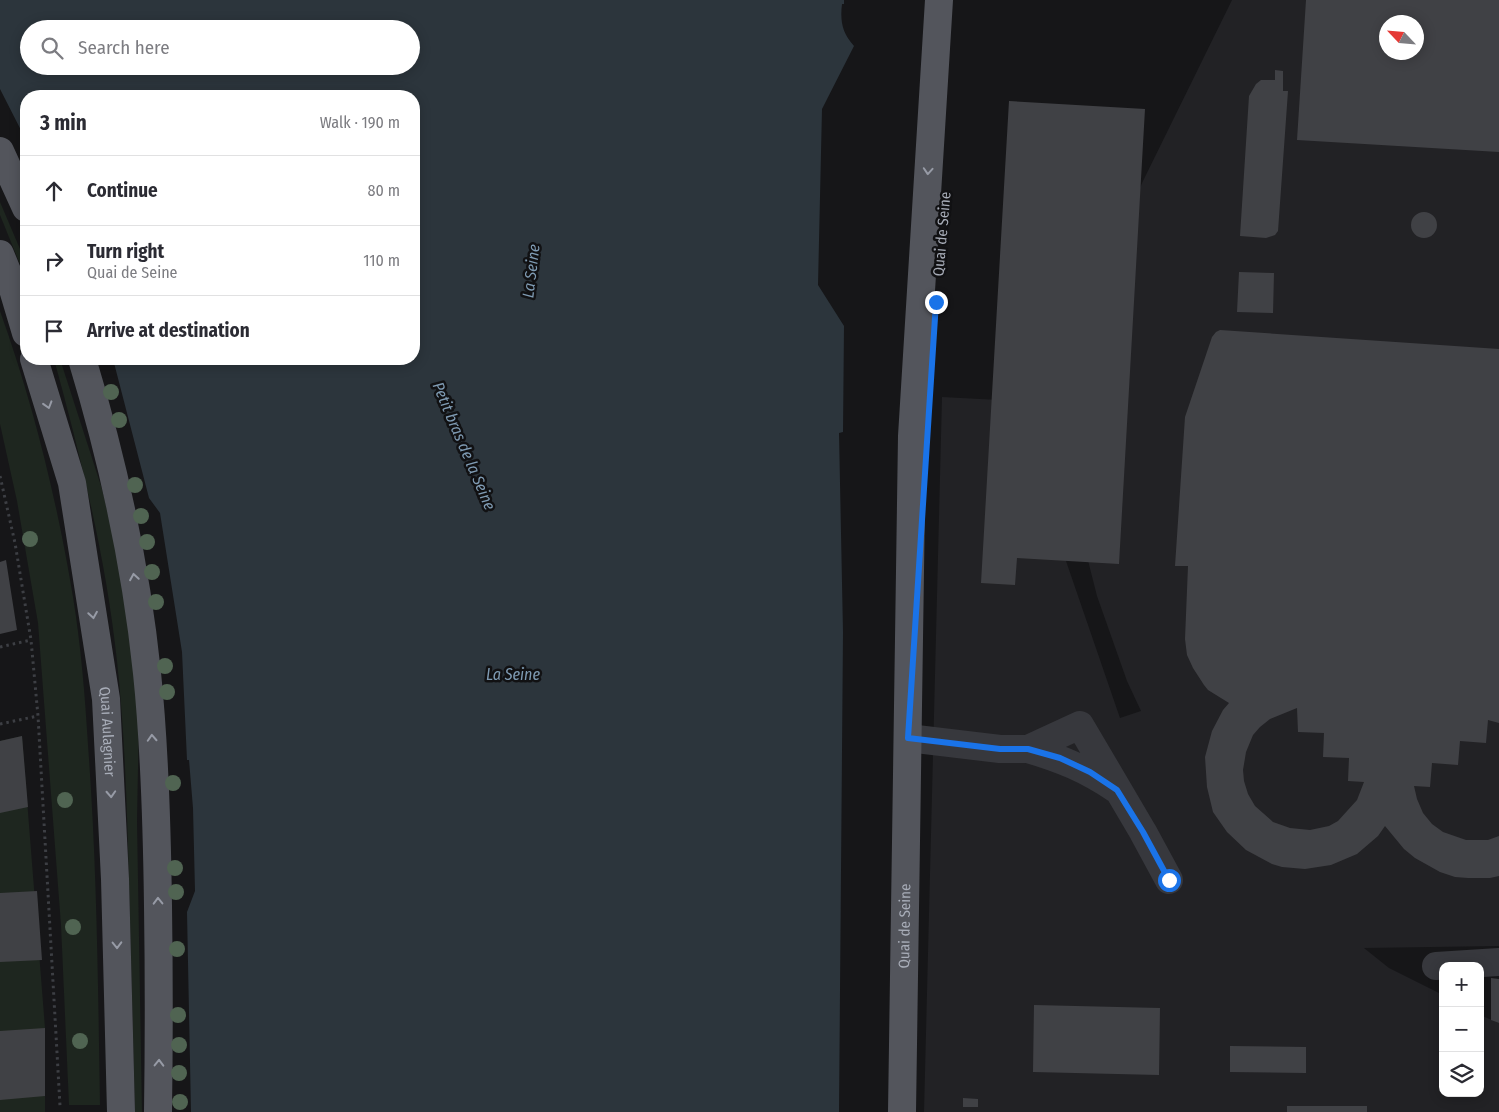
<!DOCTYPE html>
<html lang="en">
<head>
<meta charset="utf-8">
<style>
	body { margin:0; font-family:"Fira Sans Condensed",sans-serif; background:#f2f2f3; color:#2b2b33 }
	.controls { position:absolute; right:15px; bottom:15px; display:grid; overflow:hidden; border-radius:10px; box-shadow:0 2px 12px #0003 }
	.controls button { width:45px; height:45px; display:grid; place-items:center; padding:0; border:0; border-bottom:1px solid #e1e1e2; background:#fff; color:#2b2b33; font:25px sans-serif }
	.compass { position:absolute; left:1379px; top:15px; width:45px; height:45px; border-radius:50%; background:#fff; box-shadow:0 2px 12px #0003; rotate:296deg }
	.stop { position:absolute; width:15px; height:15px; margin:-11px; border:4px solid #1a73e8; border-radius:50%; background:#fff }
	.stop.end { background:#1a73e8; border-color:#fff; box-shadow:0 1px 5px #0008 }
	.list { margin:0; padding:0; list-style:none }
	h2 { display:flex; justify-content:space-between; align-items:center; height:65px; margin:0; padding:0 20px; font-size:21px }
	h2 small { font-size:16px; font-weight:400; color:#7c7c81 }
	.list li { display:grid; grid-template-columns:32px 1fr auto; gap:15px; align-items:center; box-sizing:border-box; height:70px; padding:0 20px; border-top:1px solid #e1e1e2 }
	.list b { display:block; font-size:19px; white-space:nowrap }
	.list p { margin:0; font-size:16px; white-space:nowrap; color:#7c7c81 }
	.list em { font-size:16px; font-style:normal; color:#7c7c81 }
	.icon { flex:none; width:28px; height:28px; fill:none; stroke:currentColor; stroke-width:2; stroke-linecap:round; stroke-linejoin:round }
	.map { position:relative; flex:none; width:1499px; height:1112px; overflow:hidden }
	.search { position:absolute; background:#fff; box-shadow:0 2px 12px #0003; left:20px; top:20px; width:400px; height:55px; display:flex; align-items:center; gap:12px; box-sizing:border-box; padding:0 18px; border-radius:28px; color:#7c7c81; font-size:19px }
	.panel { position:absolute; background:#fff; box-shadow:0 2px 12px #0003; left:20px; top:90px; width:400px; height:275px; border-radius:20px }
	.map>svg:first-child { display:block }
	.built { fill:#222225; fill-rule:evenodd }
	.green { fill:#1e261f }
	.water { fill:#2c353c; fill-rule:evenodd }
	.building { fill:#404145; fill-rule:evenodd }
	.lines { fill:none; stroke-linecap:round; stroke-linejoin:round }
	.path { stroke:#3d3f44; stroke-width:3; stroke-dasharray:2.5 4; stroke-linecap:butt }
	.minor { stroke:#37383d; stroke-width:28 }
	.major { stroke:#53555c; stroke-width:28 }
	.tree { fill:#506452 }
	.oneway { stroke:#979ba6 }
	.route { stroke:#1a73e8; stroke-width:6 }
	.labels { text-anchor:middle; dominant-baseline:central; stroke-width:5; stroke-linejoin:round; paint-order:stroke }
	.street-label { font-size:15px; fill:#a8adb8; stroke:#111113 }
	.water-label { font-size:16px; font-style:italic; fill:#7f9bb3; stroke:#111113 }
</style>
</head>
<body>
<div class="map">
<svg width="1499" height="1112" viewBox="0 0 1499 1112">
	<rect width="100%" height="100%" fill="#161618"/>
	<path class="built" d="M 1232,0 L 1499,0 L 1499,946 L 1364,948 L 1389,968 L 1443,995 L 1443,1093 L 1480,1093 L 1480,1015 L 1499,1023 L 1499,1112 L 924,1112 L 942,397 L 1036,402 L 1055,529 L 1120,718 L 1141,711 L 1127,681 L 1097,596 L 1078,521 L 1110,254 L 1143,181 ZM 1386,22 L 1416,22 L 1416,52 L 1386,52 Z"/>
	<path class="green" d="M 0,202 L 26,263 L 26,279 L 0,215 Z
		M 0,311 C 33,403 57,500 73,597 C 81,646 85,696 88,745 C 97,865 98,985 100,1105 L 69,1105 L 61,925 L 38,623 L 17,501 L 0,424 Z
		M 54,359 L 60,359 L 102,489 L 117,549 L 127,608 L 139,716 L 137,821 L 142,1112 L 135,1112 C 133,1036 131,959 129,883 C 127,809 125,735 117,661 C 106,558 81,458 54,359 Z
		M 22,736 L 45,1028 L 45,1112 L 0,1112 L 0,741 Z"/>
	<path class="water" d="M 0,0 L 844,0 L 844,4 L 842,4 C 840,21 842,33 854,46 L 822,109 L 818,285 L 844,326 L 843,432 L 839,433 L 843,632 L 839,1112 L 191,1112 L 187,912 L 195,891 L 193,808 L 189,760 L 187,760 L 182,652 L 160,513 L 149,498 L 113,359 L 414,359 L 414,96 L 26,96 L 26,140 L 0,89 ZM 29,29 L 411,29 L 411,66 L 29,66 Z"/>
	<path class="building" d="M 1306,0 L 1499,0 L 1499,152 L 1297,140 ZM 1386,22 L 1416,22 L 1416,52 L 1386,52 Z
		M 1275,70 L 1283,71 L 1283,91 L 1288,91 L 1278,231 L 1275,235 L 1266,238 L 1240,236 L 1249,96 L 1256,84 L 1261,80 L 1275,80 Z
		M 1009,101 L 1145,109 L 1119,564 L 1017,558 L 1015,585 L 981,583 Z
		M1411 225a13 13 0 1 1 26 0a13 13 0 1 1-26 0Z
		M 1239,272 L 1274,273 L 1273,313 L 1237,312 Z
		M 1220,330 L 1499,349 L 1499,723 L 1488,720 L 1486,743 L 1460,741 L 1458,765 L 1432,763 L 1430,787 L 1414,786 L 1417,799 L 1423,813 L 1432,824 L 1443,832 L 1466,840 L 1488,840 L 1499,836 L 1499,876 L 1490,878 L 1468,878 L 1455,877 L 1440,872 L 1415,858 L 1404,849 L 1385,826 L 1378,836 L 1357,854 L 1331,865 L 1305,869 L 1282,867 L 1272,864 L 1246,850 L 1227,832 L 1213,812 L 1207,787 L 1205,757 L 1212,731 L 1223,710 L 1229,703 L 1208,690 L 1204,685 L 1193,668 L 1187,655 L 1185,639 L 1188,566 L 1175,566 L 1185,417 L 1212,337 L 1216,332 ZM 1297,708 L 1298,732 L 1324,733 L 1323,757 L 1349,758 L 1348,781 L 1364,782 L 1357,800 L 1338,821 L 1329,826 L 1310,830 L 1290,828 L 1273,822 L 1255,806 L 1248,794 L 1244,781 L 1243,770 L 1246,752 L 1253,735 L 1260,727 L 1270,719 Z
		M 6,560 L 17,630 L 0,634 L 0,562 Z
		M 22,736 L 28,807 L 0,813 L 0,741 Z
		M 37,891 L 42,960 L 0,962 L 0,893 Z
		M 1491,978 L 1499,979 L 1499,1023 L 1491,1020 Z
		M 1034,1005 L 1160,1008 L 1159,1075 L 1033,1072 Z
		M 45,1028 L 45,1096 L 0,1100 L 0,1031 Z
		M 1230,1046 L 1306,1047 L 1306,1073 L 1230,1072 Z
		M 963,1098 L 978,1099 L 978,1107 L 963,1107 Z
		M 1287,1106 L 1367,1106 L 1367,1112 L 1287,1112 Z"/>
	<g class="lines">
		<path class="path" d="M 0,476 L 15,543 L 31,640 L 38,716 L 60,1106
			M 0,647 L 31,640
			M 0,724 L 38,716"/>
		<path class="minor" d="M 908,738 L 1000,749 L 1028,749 L 1080,725 L 1143,832 L 1169,880
			M 1028,749 C 1062,759 1086,769 1116,789
			M 1436,966 L 1499,962"/>
		<g class="major">
			<path d="M 0,151 L 26,208"/>
			<path d="M 0,254 L 9,276 L 26,333"/>
			<path id="s1" d="M 34,359 L 72,483 L 106,699 L 115,879 L 121,1112"/>
			<path d="M 82,359 C 113,461 136,566 147,673 C 155,750 157,828 158,906 C 159,974 159,1043 158,1112"/>
			<path id="s2" d="M 902,1112 L 912,436 L 939,0"/>
		</g>
	</g>
	<g class="tree">
		<circle cx="111" cy="392" r="8"/>
		<circle cx="119" cy="420" r="8"/>
		<circle cx="135" cy="485" r="8"/>
		<circle cx="141" cy="516" r="8"/>
		<circle cx="30" cy="539" r="8"/>
		<circle cx="147" cy="542" r="8"/>
		<circle cx="152" cy="572" r="8"/>
		<circle cx="156" cy="602" r="8"/>
		<circle cx="165" cy="666" r="8"/>
		<circle cx="167" cy="692" r="8"/>
		<circle cx="173" cy="783" r="8"/>
		<circle cx="65" cy="800" r="8"/>
		<circle cx="175" cy="868" r="8"/>
		<circle cx="176" cy="892" r="8"/>
		<circle cx="73" cy="927" r="8"/>
		<circle cx="177" cy="949" r="8"/>
		<circle cx="178" cy="1015" r="8"/>
		<circle cx="80" cy="1041" r="8"/>
		<circle cx="179" cy="1045" r="8"/>
		<circle cx="179" cy="1073" r="8"/>
		<circle cx="180" cy="1102" r="8"/>
	</g>
	<defs><path id="oneway-chevron" d="M-2-3.5L2.5 0L-2 3.5" fill="none" stroke-width="1.6" stroke-linecap="round" stroke-linejoin="round" transform="scale(1.25)"/></defs>
	<g class="oneway">
		<use href="#oneway-chevron" transform="translate(928 171) rotate(94)"/>
		<use href="#oneway-chevron" transform="translate(48 405) rotate(73)"/>
		<use href="#oneway-chevron" transform="translate(134 577) rotate(-99)"/>
		<use href="#oneway-chevron" transform="translate(93 615) rotate(81)"/>
		<use href="#oneway-chevron" transform="translate(152 738) rotate(-93)"/>
		<use href="#oneway-chevron" transform="translate(111 794) rotate(87)"/>
		<use href="#oneway-chevron" transform="translate(158 901) rotate(-91)"/>
		<use href="#oneway-chevron" transform="translate(117 945) rotate(89)"/>
		<use href="#oneway-chevron" transform="translate(159 1063) rotate(-89)"/>
	</g>
	<g class="lines">
		<path class="route" d="M 936,302 L 908,738 L 1000,749 L 1028,749 L 1060,758 L 1090,772 L 1117,790 L 1143,832 L 1169,880"/>
	</g>
	<g class="labels">
		<g class="street-label">
			<text transform="translate(942 234) rotate(-85)">Quai de Seine</text>
			<text stroke="none"><textPath href="#s1" startOffset="381">Quai Aulagnier</textPath></text>
			<text stroke="none"><textPath href="#s2" startOffset="186">Quai de Seine</textPath></text>
		</g>
		<g class="water-label">
			<text transform="translate(531 271) rotate(-83)">La Seine</text>
			<text transform="translate(464 446) rotate(67)">Petit bras de la Seine</text>
			<text x="513" y="674">La Seine</text>
		</g>
	</g>
</svg>
<div class="controls">
<button>+</button>
<button>−</button>
<button><svg class="icon" aria-label="layers" viewBox="0 0 24 24"><path d="M12 4l9 5-9 5-9-5zM3 14l9 5 9-5"/></svg></button>
</div>
<svg class="compass" viewBox="-18 -18 36 36"><path d="M0-13l5 13h-10z" fill="#e53935"/><path d="M0 13l5-13h-10z" fill="#7c7c81"/></svg>
<div class="stop" style="left:1169px;top:880px"></div>
<div class="stop end" style="left:936px;top:302px"></div>
<div class="search"><svg class="icon" aria-label="search" viewBox="0 0 24 24"><circle cx="10" cy="10" r="6"/><path d="M15 15l6 6"/></svg>Search here</div>
<section class="panel">
<h2>3 min<small>Walk · 190 m</small></h2>
<ul class="list">
<li><svg class="icon" aria-label="ahead" viewBox="0 0 24 24"><path d="M12 20V5M6 11l6-6 6 6"/></svg><div><b>Continue</b></div><em>80 m</em></li>
<li><svg class="icon" aria-label="right" viewBox="0 0 24 24"><path d="M7 20v-9h11M14 6l5 5-5 5"/></svg><div><b>Turn right</b><p>Quai de Seine</p></div><em>110 m</em></li>
<li><svg class="icon" aria-label="arrive" viewBox="0 0 24 24"><path d="M6 21V4h12l-3 4 3 4H6"/></svg><div><b>Arrive at destination</b></div></li>
</ul>
</section>
</div>
</body>
</html>
